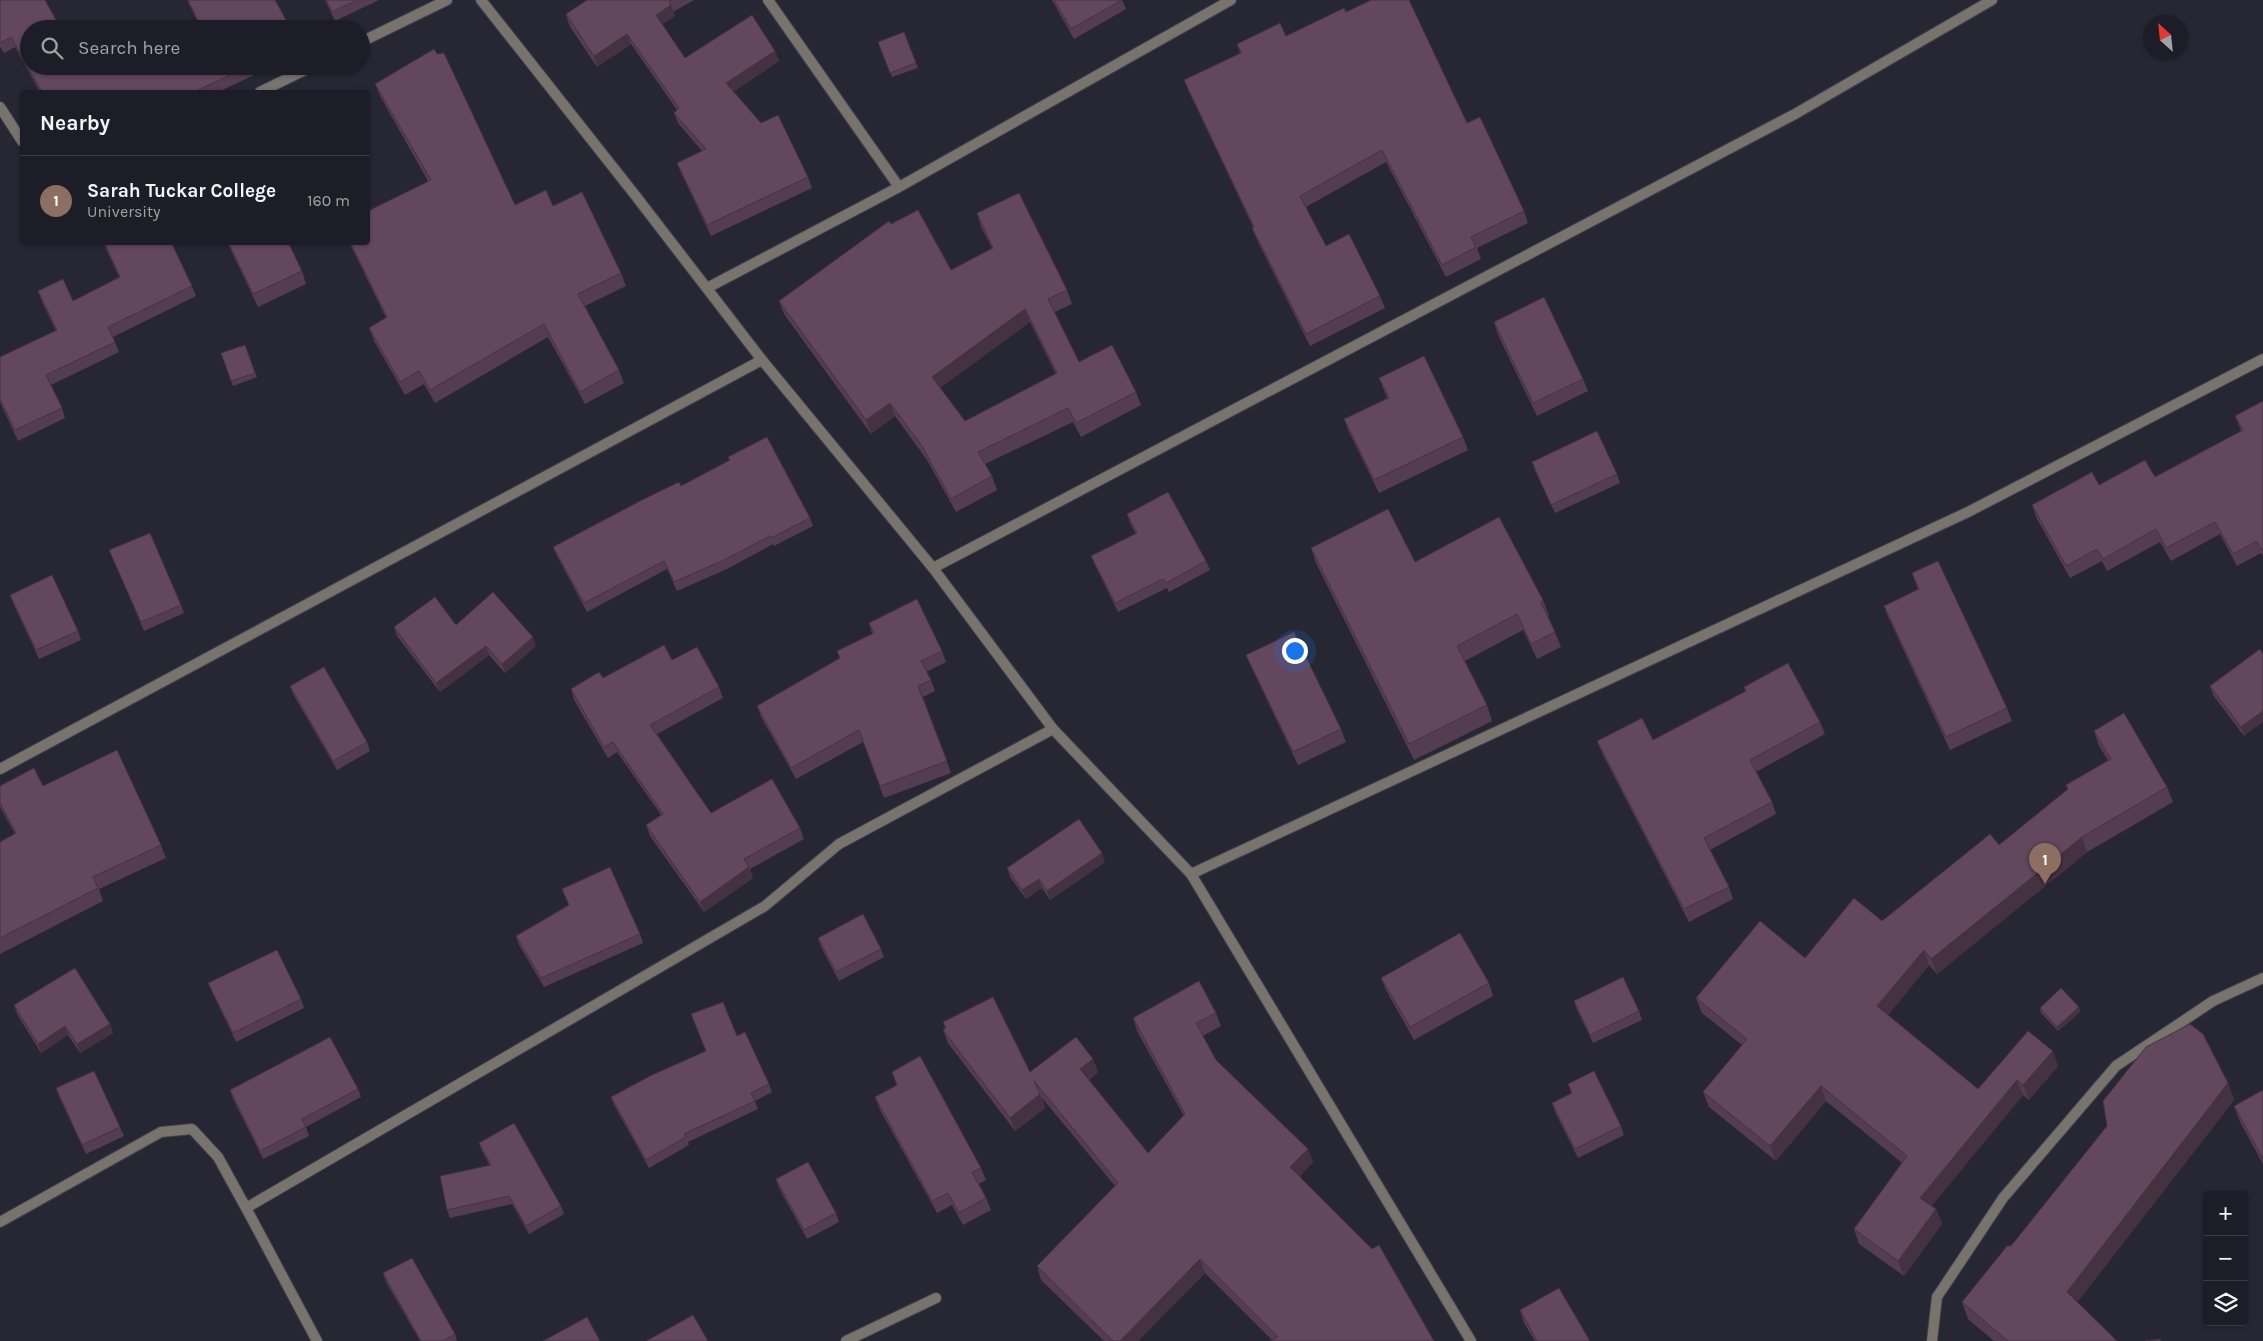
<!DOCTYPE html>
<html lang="en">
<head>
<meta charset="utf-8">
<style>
	body { margin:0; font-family:Karla,sans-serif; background:#25262f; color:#f1f3f6 }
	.controls { position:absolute; right:15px; bottom:15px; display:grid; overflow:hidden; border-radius:5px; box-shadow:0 1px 4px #0004 }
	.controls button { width:45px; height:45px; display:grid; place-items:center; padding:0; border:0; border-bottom:1px solid #3b3b44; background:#1d1d27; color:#f1f3f6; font:25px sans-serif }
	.compass { position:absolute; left:2143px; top:15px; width:45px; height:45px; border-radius:50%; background:#1d1d27; box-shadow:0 1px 4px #0004; rotate:333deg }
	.you { position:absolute; left:1294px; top:650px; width:18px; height:18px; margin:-12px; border:4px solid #fff; border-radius:50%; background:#1a73e8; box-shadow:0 0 0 8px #1a73e833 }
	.badge { display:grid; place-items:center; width:32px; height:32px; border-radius:50%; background:#d93025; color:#fff; font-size:16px; font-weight:700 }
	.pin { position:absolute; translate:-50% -41px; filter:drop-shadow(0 1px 2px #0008) }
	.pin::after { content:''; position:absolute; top:26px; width:18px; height:15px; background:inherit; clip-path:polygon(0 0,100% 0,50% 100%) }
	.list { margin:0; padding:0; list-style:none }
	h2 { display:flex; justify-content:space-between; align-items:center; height:65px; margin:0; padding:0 20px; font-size:21px }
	h2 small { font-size:16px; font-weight:400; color:#a0a2a7 }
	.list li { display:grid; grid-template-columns:32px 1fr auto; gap:15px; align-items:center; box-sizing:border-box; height:90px; padding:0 20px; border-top:1px solid #3b3b44 }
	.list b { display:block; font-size:19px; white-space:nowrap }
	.list p { margin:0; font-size:16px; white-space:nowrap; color:#a0a2a7 }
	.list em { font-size:16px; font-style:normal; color:#a0a2a7 }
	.icon { flex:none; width:28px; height:28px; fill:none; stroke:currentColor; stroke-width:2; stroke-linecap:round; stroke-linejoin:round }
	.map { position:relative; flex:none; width:2263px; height:1341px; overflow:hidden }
	.search { position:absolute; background:#1d1d27; box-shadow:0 1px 4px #0004; left:20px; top:20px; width:350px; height:55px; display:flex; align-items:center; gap:12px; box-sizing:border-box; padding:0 18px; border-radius:28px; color:#a0a2a7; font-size:19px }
	.panel { position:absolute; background:#1d1d27; box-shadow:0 1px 4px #0004; left:20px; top:90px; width:350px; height:155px; border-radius:5px }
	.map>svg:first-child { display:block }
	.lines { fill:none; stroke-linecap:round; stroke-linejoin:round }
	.minor-casing { stroke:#42424e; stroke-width:12 }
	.tertiary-casing { stroke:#42424e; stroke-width:12 }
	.minor { stroke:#79736e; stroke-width:10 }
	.tertiary { stroke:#79736e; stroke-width:10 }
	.wall { fill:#543d50; fill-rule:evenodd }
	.shaded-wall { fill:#453241 }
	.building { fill:#62475d; stroke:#453241; fill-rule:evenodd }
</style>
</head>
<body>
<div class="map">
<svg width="2263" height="1341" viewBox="0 0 2263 1341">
	<rect width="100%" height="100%" fill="#272734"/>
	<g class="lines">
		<defs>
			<path id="minor" d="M 768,0 L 899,187
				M 361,42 L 447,0
				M 260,92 L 313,66
				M 0,107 L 22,141
				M 707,288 L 899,187 L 1231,0
				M 933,568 L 1795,114 L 1992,0
				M 0,769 L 762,360
				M 1191,874 L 1968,512 L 2263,359
				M 246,1208 L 317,1341
				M 0,1222 L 161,1132 L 192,1129 L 218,1157 L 246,1208 L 765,906 L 839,844 L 1053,729
				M 846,1341 L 936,1298
				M 1932,1341 L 1937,1297 L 2003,1198 L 2116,1066 L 2213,1001 L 2263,978"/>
			<path id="tertiary" d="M 481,0 L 635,195 L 762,360 L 933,568 L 1053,729 L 1191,874 L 1471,1341"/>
		</defs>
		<use href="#minor" class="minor-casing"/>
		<use href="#tertiary" class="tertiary-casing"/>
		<use href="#minor" class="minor"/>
		<use href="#tertiary" class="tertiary"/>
	</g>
	<path class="wall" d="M 0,0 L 29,66 L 134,67 L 136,66 L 265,66 L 267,69 L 218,92 L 40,92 L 15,47 L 4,53 L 0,47 Z
		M 187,0 L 275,0 L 291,29 L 201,29 Z
		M 325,0 L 379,0 L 335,21 Z
		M 587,0 L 694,0 L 673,12 L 675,16 L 662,24 L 685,58 L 775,51 L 779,61 L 733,92 L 808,177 L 812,188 L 711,236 L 681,173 L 677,163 L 702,151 L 678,123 L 674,113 L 677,110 L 631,44 L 597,67 L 569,25 L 566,14 Z
		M 1052,0 L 1122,0 L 1126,9 L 1074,39 Z
		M 1346,12 L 1467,123 L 1524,211 L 1528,223 L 1477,248 L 1481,259 L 1446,277 L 1386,162 L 1306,207 L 1326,246 L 1380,296 L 1385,308 L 1310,346 L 1257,240 L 1252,228 L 1253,227 L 1189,92 L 1184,80 L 1240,53 L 1237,44 L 1286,36 Z
		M 904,32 L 918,68 L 892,77 L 878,42 Z
		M 375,84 L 515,205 L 553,206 L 621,273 L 626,286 L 585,306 L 619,370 L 624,383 L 585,404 L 548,337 L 435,403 L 424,384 L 405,395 L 374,341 L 369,328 L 386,318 L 349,242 L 368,242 L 428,181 L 380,96 Z
		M 977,213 L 1067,290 L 1072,304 L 1055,312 L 1079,362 L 1136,392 L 1141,405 L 1081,437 L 1073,422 L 985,464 L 992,476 L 997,490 L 956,512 L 927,460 L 895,416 L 871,434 L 784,314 L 779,301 L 891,224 L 951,270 L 992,248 L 981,227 ZM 1030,322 L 1056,374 L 965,421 L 940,388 Z
		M 103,242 L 171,242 L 192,286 L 196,296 L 113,337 L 119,352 L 51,385 L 62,408 L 65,418 L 18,441 L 0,402 L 0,357 L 56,331 L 42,302 L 38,291 L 73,301 L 119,277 Z
		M 227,242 L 288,242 L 302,271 L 306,284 L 258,307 Z
		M 1494,322 L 1583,379 L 1588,391 L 1537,416 L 1498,335 Z
		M 245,345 L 257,377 L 233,386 L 231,381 Z
		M 1379,378 L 1463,437 L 1468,450 L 1379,493 L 1349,432 L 1344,419 L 1387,398 Z
		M 2263,401 L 2263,556 L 2261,553 L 2237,566 L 2220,534 L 2171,561 L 2160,542 L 2107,571 L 2102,561 L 2070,578 L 2036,517 L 2032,505 L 2099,485 L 2155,477 L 2241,431 L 2235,416 Z
		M 1532,462 L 1617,474 L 1620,483 L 1555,513 L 1535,471 Z
		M 681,486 L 810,518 L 813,526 L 774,546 L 773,544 L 727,569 L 677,591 L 667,569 L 587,612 L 557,556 L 553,547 Z
		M 1127,514 L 1206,561 L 1210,570 L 1169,592 L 1167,588 L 1118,612 L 1095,565 L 1091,556 L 1136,534 L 1130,523 Z
		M 1311,548 L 1415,562 L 1543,600 L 1549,616 L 1548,616 L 1555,632 L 1561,647 L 1537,659 L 1523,630 L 1465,661 L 1487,705 L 1492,721 L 1414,760 L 1316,563 Z
		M 109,550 L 181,605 L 184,613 L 144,631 Z
		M 1912,573 L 2007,708 L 2012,721 L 1950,750 L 1889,619 L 1884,606 L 1918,590 Z
		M 10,595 L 78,631 L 81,640 L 39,659 L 13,603 Z
		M 869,623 L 942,651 L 946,662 L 926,672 L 931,680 L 935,691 L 923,697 L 951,773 L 884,798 L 863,742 L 796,779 L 761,717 L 757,706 L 840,658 L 837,651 L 872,634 Z
		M 456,625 L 536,646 L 505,673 L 489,655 L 440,692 L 397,636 L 394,627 Z
		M 2260,649 L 2244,736 L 2213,695 L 2210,686 Z
		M 1246,655 L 1341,729 L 1346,742 L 1298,765 L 1251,667 Z
		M 672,660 L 719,687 L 723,698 L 657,734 L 711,813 L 800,828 L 804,839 L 750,869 L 753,878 L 704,912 L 650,836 L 646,825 L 661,815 L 617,752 L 608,758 L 574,700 L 571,689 L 603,678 Z
		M 290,686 L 367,742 L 370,751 L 337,770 L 293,694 Z
		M 1744,687 L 1820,722 L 1825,734 L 1756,772 L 1772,802 L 1776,814 L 1710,850 L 1729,887 L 1733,899 L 1689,922 L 1602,753 L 1597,741 L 1653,740 L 1746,692 Z
		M 2094,731 L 2167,787 L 2173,802 L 2087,852 L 1937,974 L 1929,965 L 1888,1015 L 1978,1089 L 2058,1066 L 2029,1100 L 2023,1095 L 1931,1206 L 1936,1209 L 1942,1224 L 1904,1276 L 1859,1244 L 1854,1229 L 1902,1163 L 1826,1101 L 1776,1161 L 1709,1107 L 1703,1092 L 1742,1045 L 1702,1013 L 1696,998 L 1805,958 L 1882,921 L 1999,845 L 2068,789 L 2066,785 L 2108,760 L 2099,746 Z
		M 0,786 L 43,786 L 161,845 L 166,858 L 99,889 L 103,901 L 0,954 L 0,842 L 15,834 L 0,807 Z
		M 1105,862 L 1050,900 L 1042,888 L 1026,899 L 1010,877 L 1007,868 Z
		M 562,889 L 640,934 L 643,943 L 544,987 L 519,945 L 516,936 L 569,906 Z
		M 818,938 L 881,949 L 884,957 L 839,981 L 821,947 Z
		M 1381,978 L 1489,983 L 1493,996 L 1414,1040 L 1386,990 Z
		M 208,983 L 301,999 L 304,1008 L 236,1042 L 212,992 Z
		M 1574,1001 L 1639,1011 L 1642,1020 L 1593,1043 L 1577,1010 Z
		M 14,1005 L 110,1024 L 113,1033 L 80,1053 L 68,1035 L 41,1053 L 17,1014 Z
		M 2079,1007 L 2080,1012 L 2058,1031 L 2041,1013 L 2040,1008 Z
		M 1216,1013 L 1221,1026 L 1203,1036 L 1216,1060 L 1308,1149 L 1313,1162 L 1300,1176 L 1434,1341 L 1272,1340 L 1205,1273 L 1138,1341 L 1104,1341 L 1041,1280 L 1037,1266 L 1115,1186 L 1042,1098 L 1045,1108 L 1015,1131 L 948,1043 L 943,1030 L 945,1028 L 943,1022 L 1030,1072 L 1098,1072 L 1089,1080 L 1148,1153 L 1184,1116 L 1137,1031 L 1133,1018 Z
		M 737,1036 L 769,1084 L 772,1092 L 755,1101 L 758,1109 L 688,1142 L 689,1145 L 649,1168 L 614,1105 L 611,1097 Z
		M 892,1072 L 981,1168 L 986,1180 L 979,1184 L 986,1198 L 991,1210 L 963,1225 L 952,1205 L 937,1213 L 880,1110 L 875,1097 L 897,1086 Z
		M 2228,1083 L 2234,1100 L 2077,1302 L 2117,1341 L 1994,1341 L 1968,1319 L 1962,1302 L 2011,1246 L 2107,1126 Z
		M 1568,1084 L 1621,1126 L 1624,1135 L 1578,1158 L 1555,1112 L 1552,1103 L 1571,1093 Z
		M 56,1088 L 120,1127 L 124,1136 L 86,1154 L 59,1097 Z
		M 358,1089 L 361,1097 L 306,1127 L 309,1136 L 263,1159 L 233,1099 L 230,1090 Z
		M 2263,1090 L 2263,1164 L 2240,1122 L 2234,1106 Z
		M 479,1143 L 561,1206 L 564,1214 L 529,1234 L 512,1204 L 450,1218 L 447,1210 L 490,1166 L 482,1151 Z
		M 776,1179 L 836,1213 L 839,1222 L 807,1239 L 779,1188 Z
		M 383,1273 L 455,1334 L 457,1341 L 420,1341 L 386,1282 Z
		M 1520,1310 L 1590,1341 L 1535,1341 L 1524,1323 Z"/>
	<path class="shaded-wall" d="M 671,5 L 675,16 L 659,26 L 656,15 Z
		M 627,34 L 631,44 L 597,67 L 594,56 Z
		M 775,51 L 779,61 L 730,94 L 726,83 Z
		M 1025,309 L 1030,322 L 937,390 L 932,377 Z
		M 890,403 L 895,416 L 871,434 L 866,420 Z
		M 533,637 L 536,646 L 505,673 L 502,664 Z
		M 486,646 L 489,655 L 440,692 L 436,683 Z
		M 2263,711 L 2263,722 L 2244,736 L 2241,727 Z
		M 2082,837 L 2087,852 L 1937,974 L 1931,959 Z
		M 1102,853 L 1105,862 L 1050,900 L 1047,891 Z
		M 749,867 L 753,878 L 704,912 L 700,902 Z
		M 1039,879 L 1042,888 L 1026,899 L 1022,890 Z
		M 1924,950 L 1929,965 L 1883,1021 L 1877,1006 Z
		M 2079,1007 L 2080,1012 L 2058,1031 L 2057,1027 Z
		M 110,1024 L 113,1033 L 80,1053 L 77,1044 Z
		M 65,1026 L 68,1035 L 41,1053 L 38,1044 Z
		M 2053,1051 L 2058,1066 L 2029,1100 L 2023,1085 Z
		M 1093,1059 L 1098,1072 L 1085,1082 L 1080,1069 Z
		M 2017,1080 L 2023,1095 L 1926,1213 L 1920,1198 Z
		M 2228,1083 L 2234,1100 L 2073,1308 L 2067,1292 Z
		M 1821,1086 L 1826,1101 L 1776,1161 L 1770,1146 Z
		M 1040,1094 L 1045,1108 L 1015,1131 L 1010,1118 Z
		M 1308,1149 L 1313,1162 L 1295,1181 L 1290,1167 Z
		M 1936,1209 L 1942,1224 L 1904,1276 L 1898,1261 Z
		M 1200,1259 L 1205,1273 L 1138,1341 L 1120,1341 Z"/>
	<path class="building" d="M 0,0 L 45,0 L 61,29 L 29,29 L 29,66 L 133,66 L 134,67 L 136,66 L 249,66 L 194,92 L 42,92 L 11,37 L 0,43 Z
		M 188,0 L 275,0 L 291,29 L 202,29 Z
		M 326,0 L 357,0 L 332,12 Z
		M 587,0 L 671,0 L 669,2 L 671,5 L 656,15 L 685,58 L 752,15 L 775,51 L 726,83 L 761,123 L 778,115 L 808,177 L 707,225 L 677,163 L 706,149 L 674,113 L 679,108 L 627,34 L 594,56 L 566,14 Z
		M 1054,0 L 1122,0 L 1071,29 Z
		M 1371,0 L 1409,0 L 1467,123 L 1480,117 L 1524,211 L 1471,237 L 1476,247 L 1442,265 L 1382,150 L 1300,196 L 1326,246 L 1349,234 L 1380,296 L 1306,334 L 1252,228 L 1254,227 L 1184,80 L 1241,53 L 1237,44 L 1280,23 L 1286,36 L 1344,8 L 1346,12 Z
		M 904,32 L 916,63 L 890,73 L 878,42 Z
		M 434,49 L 437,54 L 444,53 L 515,205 L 546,190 L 553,206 L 582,192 L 621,273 L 578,294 L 619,370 L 580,392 L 544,324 L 430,390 L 419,371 L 400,382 L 369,328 L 387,317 L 350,242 L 368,242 L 368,211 L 431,180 L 375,84 Z
		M 1019,193 L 1067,290 L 1048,299 L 1079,362 L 1112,345 L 1136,392 L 1076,423 L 1068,408 L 978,452 L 992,476 L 951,499 L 922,446 L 890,403 L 866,420 L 779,301 L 889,221 L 891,224 L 918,210 L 951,270 L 993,248 L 977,213 ZM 1025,309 L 1057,373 L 965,421 L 932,377 Z
		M 104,242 L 171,242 L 192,286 L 108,327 L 115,342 L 46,375 L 62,408 L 15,430 L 0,399 L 0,357 L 57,330 L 38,291 L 63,279 L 73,301 L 120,277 Z
		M 228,242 L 288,242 L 302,271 L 253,294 Z
		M 1544,297 L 1583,379 L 1533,403 L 1494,322 Z
		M 245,345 L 255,373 L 231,381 L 221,353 Z
		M 1424,356 L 1463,437 L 1374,480 L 1344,419 L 1389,398 L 1379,378 Z
		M 2263,401 L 2263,552 L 2257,541 L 2233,554 L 2215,522 L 2166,548 L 2156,529 L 2103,559 L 2097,549 L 2066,566 L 2032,505 L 2092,472 L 2099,485 L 2145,460 L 2155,477 L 2243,430 L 2235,416 Z
		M 1597,431 L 1617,474 L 1551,505 L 1532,462 Z
		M 767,437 L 810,518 L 771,538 L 770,536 L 724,560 L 674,582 L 664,561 L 584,603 L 553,547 L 640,501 L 679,482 L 681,486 L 730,460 L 728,457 Z
		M 1168,492 L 1206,561 L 1166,583 L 1163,579 L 1115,603 L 1091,556 L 1137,533 L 1127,514 Z
		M 1388,509 L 1415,562 L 1499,517 L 1543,600 L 1541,602 L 1555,632 L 1531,644 L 1517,614 L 1457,646 L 1487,705 L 1409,744 L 1311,548 Z
		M 150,533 L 181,605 L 141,622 L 109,550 Z
		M 1938,561 L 2007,708 L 1946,737 L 1884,606 L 1919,589 L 1912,573 Z
		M 52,575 L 78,631 L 36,650 L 10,595 Z
		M 493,592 L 533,637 L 502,664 L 486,646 L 436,683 L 394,627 L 435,597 L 456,625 Z
		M 917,599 L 942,651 L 921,661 L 931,680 L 918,686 L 947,761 L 880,786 L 859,730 L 791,768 L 757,706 L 840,658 L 837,651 L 874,633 L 869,623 Z
		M 1294,632 L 1341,729 L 1293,752 L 1246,655 Z
		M 664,645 L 672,660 L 697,647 L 719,687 L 650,725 L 711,813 L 772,779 L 800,828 L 744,859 L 749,867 L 700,902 L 646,825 L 663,814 L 613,742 L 604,747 L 571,689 L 599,672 L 603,678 Z
		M 2260,649 L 2263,654 L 2263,711 L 2241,727 L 2210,686 Z
		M 1788,663 L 1820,722 L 1750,760 L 1772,802 L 1704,838 L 1729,887 L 1684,909 L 1597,741 L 1642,718 L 1653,740 L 1746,691 L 1744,687 Z
		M 324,667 L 367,742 L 333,761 L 290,686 Z
		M 2124,713 L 2167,787 L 2082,837 L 1931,959 L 1924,950 L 1877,1006 L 1978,1089 L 2028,1031 L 2053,1051 L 2023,1085 L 2017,1080 L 1920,1198 L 1936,1209 L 1898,1261 L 1854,1229 L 1907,1156 L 1821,1086 L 1770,1146 L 1703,1092 L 1747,1039 L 1696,998 L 1760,921 L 1805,958 L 1854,898 L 1882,921 L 1990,834 L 1999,845 L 2068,789 L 2066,785 L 2111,759 L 2094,731 Z
		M 117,750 L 161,845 L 93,877 L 98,888 L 0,938 L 0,842 L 16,833 L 0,803 L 0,786 L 34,768 L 43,786 Z
		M 1079,819 L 1102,853 L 1047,891 L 1039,879 L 1022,890 L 1007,868 Z
		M 610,867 L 640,934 L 541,978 L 516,936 L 569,905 L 562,889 Z
		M 863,914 L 881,949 L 836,972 L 818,938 Z
		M 1460,933 L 1489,983 L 1410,1027 L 1381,978 Z
		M 277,950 L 301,999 L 233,1033 L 208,983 Z
		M 75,968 L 110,1024 L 77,1044 L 65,1026 L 38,1044 L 14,1005 Z
		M 1623,977 L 1639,1011 L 1590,1035 L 1574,1001 Z
		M 1199,981 L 1216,1013 L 1196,1023 L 1216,1060 L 1308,1149 L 1290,1167 L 1372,1249 L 1379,1245 L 1434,1341 L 1270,1341 L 1278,1337 L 1200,1259 L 1120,1341 L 1113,1341 L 1037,1266 L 1118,1183 L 1034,1081 L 1040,1094 L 1010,1118 L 943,1030 L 946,1028 L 943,1022 L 993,997 L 1030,1072 L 1076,1037 L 1093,1059 L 1080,1069 L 1148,1153 L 1185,1114 L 1133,1018 Z
		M 2061,988 L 2079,1007 L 2057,1027 L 2040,1008 Z
		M 723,1002 L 737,1036 L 745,1032 L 769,1084 L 751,1093 L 755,1101 L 684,1134 L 686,1137 L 646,1160 L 611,1097 L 652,1075 L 706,1051 L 691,1014 Z
		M 2190,1024 L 2203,1034 L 2228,1083 L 2067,1292 L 2117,1341 L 2008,1341 L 1962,1302 L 2007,1246 L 2011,1246 L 2107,1126 L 2103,1101 L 2146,1047 Z
		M 330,1037 L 358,1089 L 302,1119 L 306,1127 L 260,1151 L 230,1090 Z
		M 920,1056 L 981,1168 L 972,1172 L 986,1198 L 959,1213 L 948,1193 L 932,1201 L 875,1097 L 897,1085 L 892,1072 Z
		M 94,1071 L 120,1127 L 82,1145 L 56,1088 Z
		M 1594,1071 L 1621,1126 L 1575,1149 L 1552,1103 L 1572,1093 L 1568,1084 Z
		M 2263,1090 L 2263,1159 L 2234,1106 Z
		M 514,1123 L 561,1206 L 526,1226 L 509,1196 L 447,1210 L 440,1176 L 491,1165 L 479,1143 Z
		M 808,1162 L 836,1213 L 804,1230 L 776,1179 Z
		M 412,1258 L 455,1334 L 443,1341 L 421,1341 L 383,1273 Z
		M 1559,1288 L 1590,1341 L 1537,1341 L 1520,1310 Z
		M 693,1315 L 708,1341 L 646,1341 Z
		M 587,1317 L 600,1341 L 543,1341 Z
		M 2160,1339 L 2161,1341 L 2145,1341 Z"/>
</svg>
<div class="controls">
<button>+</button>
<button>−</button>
<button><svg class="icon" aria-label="layers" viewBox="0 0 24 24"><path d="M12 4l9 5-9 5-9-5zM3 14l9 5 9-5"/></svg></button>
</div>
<svg class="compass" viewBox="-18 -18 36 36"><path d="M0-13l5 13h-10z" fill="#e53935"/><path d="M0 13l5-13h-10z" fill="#a0a2a7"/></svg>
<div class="you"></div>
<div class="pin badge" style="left:2045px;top:884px;background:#8d6e63">1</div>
<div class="search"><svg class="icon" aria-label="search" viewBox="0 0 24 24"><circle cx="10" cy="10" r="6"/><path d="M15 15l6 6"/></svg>Search here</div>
<section class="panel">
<h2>Nearby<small></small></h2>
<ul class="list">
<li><span class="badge" style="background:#8d6e63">1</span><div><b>Sarah Tuckar College</b><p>University</p></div><em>160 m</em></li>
</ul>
</section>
</div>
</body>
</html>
